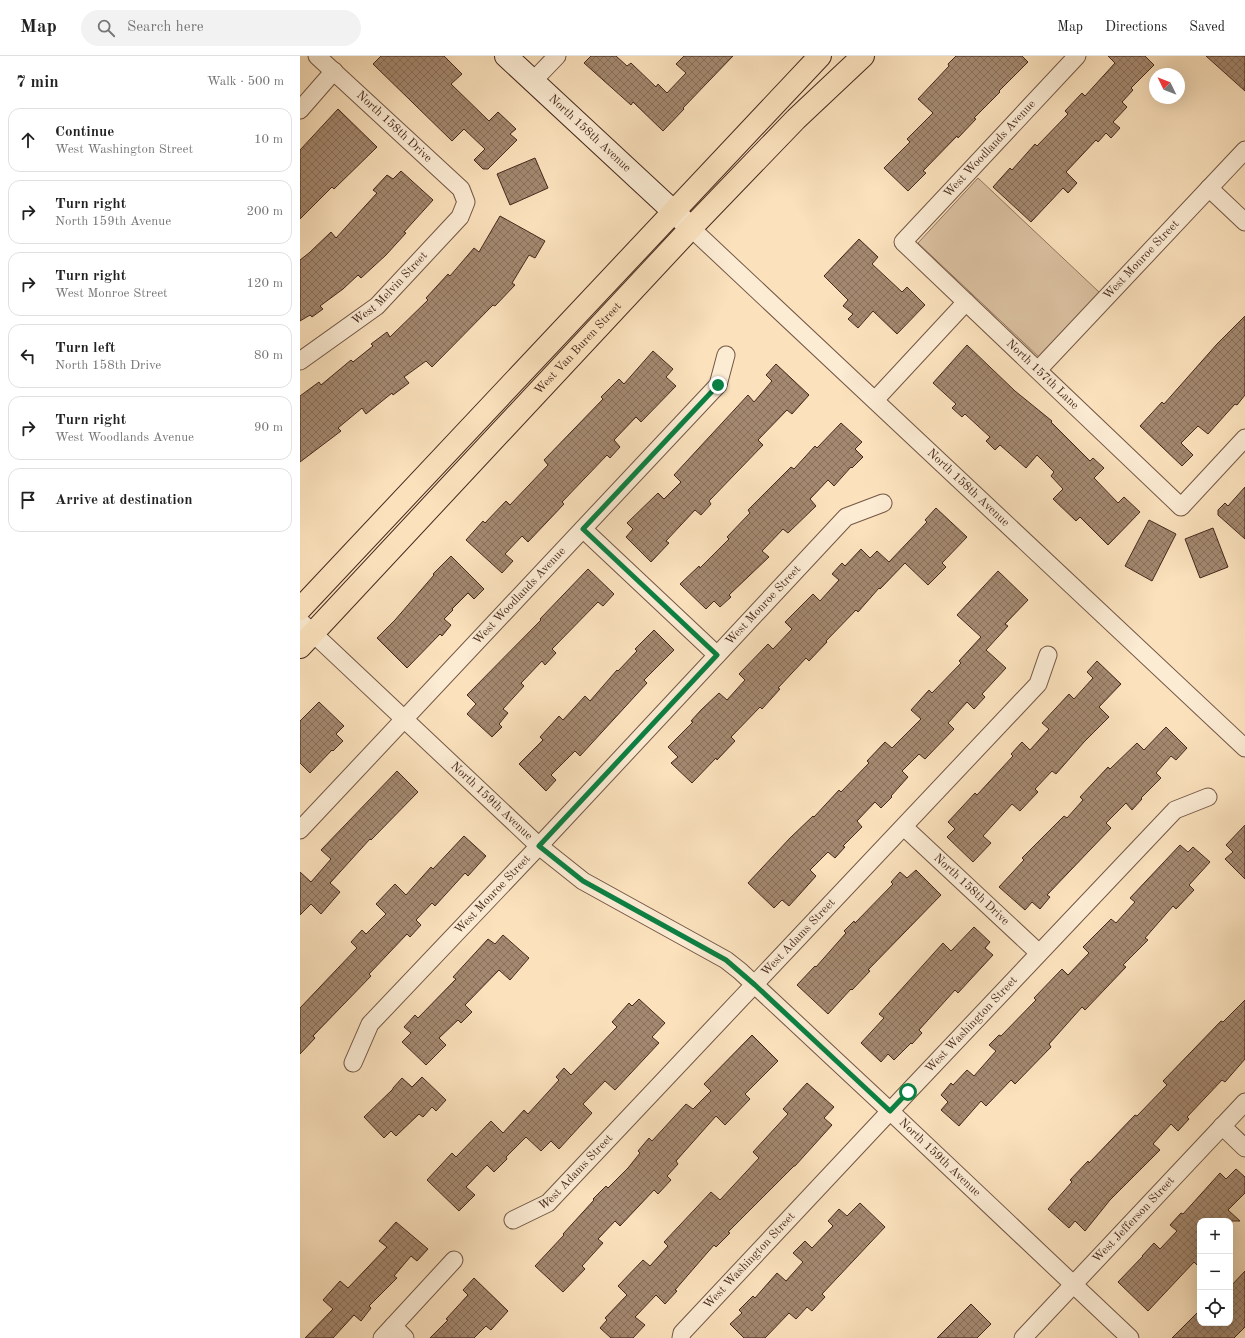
<!DOCTYPE html>
<html lang="en">
<head>
<meta charset="utf-8">
<style>
	body { margin:0; font-family:"Old Standard TT",serif; background:#f2f2f2; color:#222 }
	.controls { position:absolute; right:12px; bottom:12px; display:grid; overflow:hidden; border-radius:8px; box-shadow:0 4px 16px #0002 }
	.controls button { width:36px; height:36px; display:grid; place-items:center; padding:0; border:0; border-bottom:1px solid #e0e0e0; background:#fff; color:#222; font:20px sans-serif }
	.compass { position:absolute; left:849px; top:12px; width:36px; height:36px; border-radius:50%; background:#fff; box-shadow:0 4px 16px #0002; rotate:313deg }
	.stop { position:absolute; width:12px; height:12px; margin:-9px; border:3px solid #0b8043; border-radius:50%; background:#fff }
	.stop.end { background:#0b8043; border-color:#fff; box-shadow:0 1px 4px #0008 }
	.list { margin:0; padding:0; list-style:none }
	h2 { display:flex; justify-content:space-between; align-items:center; height:52px; margin:0; padding:0 16px; font-size:17px }
	h2 small { font-size:13px; font-weight:400; color:#767676 }
	.list li { display:grid; grid-template-columns:26px 1fr auto; gap:12px; align-items:center; box-sizing:border-box; height:64px; margin:0 8px 8px; padding:0 8px; border:1px solid #e0e0e0; border-radius:12px }
	.list b { display:block; font-size:15px; white-space:nowrap }
	.list p { margin:0; font-size:13px; white-space:nowrap; color:#767676 }
	.list em { font-size:13px; font-style:normal; color:#767676 }
	.icon { flex:none; width:22px; height:22px; fill:none; stroke:currentColor; stroke-width:2; stroke-linecap:round; stroke-linejoin:round }
	.map { position:relative; flex:none; width:945px; height:1282px; overflow:hidden }
	header { display:flex; align-items:center; gap:24px; box-sizing:border-box; height:56px; padding:0 20px; background:#fff; border-bottom:1px solid #e0e0e0 }
	header strong { font-size:19px }
	nav { display:flex; gap:22px; margin-inline-start:auto; font-size:14px }
	.search { width:280px; height:36px; background:#f2f2f2; display:flex; align-items:center; gap:10px; box-sizing:border-box; padding:0 14px; border-radius:22px; color:#767676; font-size:15px }
	main { display:flex }
	aside { flex:1; background:#fff }
	.map>svg:first-child { display:block }
	.park { fill:#dcc2a2; stroke:#91755f }
	.building { fill:url(#building-cross-hatch); stroke:#46281c }
	.lines { fill:none; stroke-linecap:round; stroke-linejoin:round }
	.street-casing { stroke:#735644; stroke-width:19 }
	.secondary-casing { stroke:#46281c; stroke-width:24 }
	.primary-casing { stroke:#46281c; stroke-width:24 }
	.street { stroke:#fcecd4; stroke-width:17 }
	.secondary { stroke:#fcecd4; stroke-width:22 }
	.primary { stroke:#fbe2bd; stroke-width:22 }
	.route { stroke:#0b8043; stroke-width:5 }
	.labels { text-anchor:middle; dominant-baseline:central; stroke-width:3; stroke-linejoin:round; paint-order:stroke }
	.street-label { font-size:12px; fill:#46281c; stroke:#fcecd4 }
</style>
</head>
<body>
<header>
<strong>Map</strong>
<div class="search"><svg class="icon" aria-label="search" viewBox="0 0 24 24"><circle cx="10" cy="10" r="6"/><path d="M15 15l6 6"/></svg>Search here</div>
<nav><a>Map</a><a>Directions</a><a>Saved</a></nav>
</header>
<main>
<aside>
<h2>7 min<small>Walk · 500 m</small></h2>
<ul class="list">
<li><svg class="icon" aria-label="ahead" viewBox="0 0 24 24"><path d="M12 20V5M6 11l6-6 6 6"/></svg><div><b>Continue</b><p>West Washington Street</p></div><em>10 m</em></li>
<li><svg class="icon" aria-label="right" viewBox="0 0 24 24"><path d="M7 20v-9h11M14 6l5 5-5 5"/></svg><div><b>Turn right</b><p>North 159th Avenue</p></div><em>200 m</em></li>
<li><svg class="icon" aria-label="right" viewBox="0 0 24 24"><path d="M7 20v-9h11M14 6l5 5-5 5"/></svg><div><b>Turn right</b><p>West Monroe Street</p></div><em>120 m</em></li>
<li><svg class="icon" aria-label="left" viewBox="0 0 24 24"><path d="M17 20v-9H6M10 6l-5 5 5 5"/></svg><div><b>Turn left</b><p>North 158th Drive</p></div><em>80 m</em></li>
<li><svg class="icon" aria-label="right" viewBox="0 0 24 24"><path d="M7 20v-9h11M14 6l5 5-5 5"/></svg><div><b>Turn right</b><p>West Woodlands Avenue</p></div><em>90 m</em></li>
<li><svg class="icon" aria-label="arrive" viewBox="0 0 24 24"><path d="M6 21V4h12l-3 4 3 4H6"/></svg><div><b>Arrive at destination</b></div></li>
</ul>
</aside>
<div class="map">
<svg width="945" height="1282" viewBox="0 0 945 1282">
	<defs>
		<pattern id="building-cross-hatch" width="8" height="8" patternUnits="userSpaceOnUse"><rect width="8" height="8" fill="#a48970"/><path d="M0 0l8 8M0 8l8-8" fill="none" stroke="#87705b"/></pattern>
	</defs>
	<rect width="100%" height="100%" fill="#fbe2bd"/>
	<filter id="stains"><feTurbulence type="fractalNoise" baseFrequency=".005" numOctaves="4"/><feColorMatrix values="0 0 0 0 .2 0 0 0 0 .09 0 0 0 0 .02 0 0 0 .5 -.17"/></filter>
	<radialGradient id="worn" r=".72"><stop offset=".6" stop-color="#630" stop-opacity="0"/><stop offset="1" stop-color="#630" stop-opacity=".3"/></radialGradient>
	<path class="park" d="M 678,122 L 799,236 L 740,302 L 618,187 Z"/>
	<path class="building" d="M 81,0 L 144,0 L 162,18 L 151,28 L 189,65 L 198,56 L 216,73 L 210,78 L 217,84 L 188,113 L 183,113 L 174,104 L 185,93 L 164,73 L 152,85 L 73,8 Z
		M 291,0 L 316,0 L 327,10 L 331,7 L 356,31 L 358,28 L 367,37 L 386,17 L 376,8 L 384,0 L 433,0 L 383,52 L 384,53 L 363,75 L 333,46 L 331,49 L 284,7 Z
		M 656,0 L 722,0 L 728,6 L 699,35 L 700,36 L 674,62 L 676,63 L 658,82 L 657,80 L 623,115 L 626,117 L 608,135 L 584,112 L 610,86 L 607,83 L 633,57 L 618,43 L 649,10 L 648,8 Z
		M 808,0 L 845,0 L 854,9 L 831,32 L 833,34 L 822,46 L 827,51 L 813,66 L 820,72 L 811,82 L 806,77 L 798,86 L 796,84 L 766,116 L 777,127 L 768,137 L 763,132 L 731,166 L 693,131 L 710,112 L 712,114 L 735,88 L 737,90 L 768,58 L 765,55 L 782,37 L 785,40 L 815,7 Z
		M 906,0 L 945,0 L 945,35 Z
		M 38,53 L 77,91 L 34,133 L 32,131 L 0,163 L 0,94 Z
		M 235,102 L 248,132 L 210,149 L 197,118 Z
		M 101,115 L 133,144 L 104,176 L 106,177 L 86,199 L 61,222 L 58,219 L 43,233 L 20,250 L 23,253 L 12,261 L 10,259 L 0,265 L 0,204 L 9,197 L 31,176 L 36,182 L 77,137 L 73,134 L 87,119 L 93,123 Z
		M 200,160 L 245,185 L 235,202 L 229,199 L 212,227 L 215,229 L 195,250 L 193,249 L 132,311 L 126,305 L 104,321 L 109,327 L 93,339 L 92,337 L 66,358 L 62,352 L 38,372 L 41,375 L 0,406 L 0,340 L 19,326 L 21,329 L 51,304 L 53,306 L 73,290 L 71,288 L 87,276 L 90,281 L 128,244 L 126,242 L 148,218 L 150,220 L 174,192 L 179,196 Z
		M 559,183 L 578,201 L 572,208 L 602,236 L 607,231 L 625,249 L 597,278 L 573,255 L 558,272 L 548,263 L 553,258 L 543,250 L 548,244 L 524,220 Z
		M 945,260 L 945,339 L 937,349 L 935,348 L 908,378 L 898,370 L 881,387 L 893,399 L 882,410 L 840,370 L 862,346 L 864,348 L 917,288 Z
		M 667,289 L 715,335 L 752,365 L 751,366 L 790,405 L 793,402 L 804,412 L 794,422 L 818,447 L 824,441 L 840,456 L 808,489 L 780,461 L 776,465 L 753,443 L 763,433 L 751,420 L 754,416 L 737,399 L 726,412 L 700,389 L 695,394 L 686,385 L 690,381 L 665,358 L 662,361 L 652,352 L 656,348 L 633,327 Z
		M 353,295 L 373,313 L 366,321 L 376,330 L 341,366 L 336,361 L 314,384 L 320,391 L 310,402 L 307,399 L 262,446 L 264,448 L 228,486 L 222,480 L 205,498 L 213,505 L 202,517 L 166,484 L 183,465 L 185,467 L 206,445 L 210,449 L 248,409 L 244,404 L 303,343 L 301,341 L 319,323 L 324,328 Z
		M 476,308 L 509,339 L 492,358 L 487,354 L 458,384 L 463,389 L 409,445 L 411,448 L 401,459 L 395,454 L 366,485 L 369,487 L 351,506 L 326,481 L 333,473 L 327,467 L 358,437 L 364,443 L 381,426 L 374,419 L 448,339 L 454,346 L 472,325 L 466,319 Z
		M 541,367 L 562,386 L 555,393 L 563,401 L 552,412 L 551,411 L 534,430 L 528,424 L 510,443 L 516,450 L 488,477 L 483,473 L 462,495 L 469,501 L 429,539 L 431,541 L 420,551 L 414,545 L 406,553 L 380,528 L 399,510 L 400,512 L 429,483 L 427,481 L 450,457 L 448,454 L 491,411 L 494,413 L 515,390 L 517,392 Z
		M 945,431 L 945,483 L 918,459 L 918,454 L 925,447 L 928,450 Z
		M 636,452 L 667,481 L 642,507 L 646,511 L 628,529 L 605,507 L 580,533 L 579,532 L 558,556 L 556,554 L 526,585 L 527,586 L 509,605 L 506,602 L 478,632 L 480,633 L 462,653 L 460,651 L 431,681 L 435,685 L 417,704 L 416,702 L 392,727 L 371,707 L 378,701 L 368,691 L 393,666 L 391,665 L 401,654 L 419,637 L 427,644 L 445,624 L 439,618 L 468,588 L 473,593 L 492,573 L 485,566 L 513,538 L 520,545 L 539,524 L 532,518 L 542,507 L 545,510 L 561,493 L 570,502 L 577,495 L 589,506 L 627,466 L 625,464 Z
		M 849,464 L 876,478 L 852,525 L 825,510 Z
		M 913,472 L 928,511 L 900,522 L 885,483 Z
		M 151,500 L 184,533 L 174,543 L 168,537 L 152,553 L 153,554 L 144,563 L 151,569 L 142,580 L 140,578 L 107,612 L 77,582 L 95,564 L 134,519 L 133,518 Z
		M 288,513 L 314,538 L 303,550 L 298,546 L 252,593 L 256,597 L 245,609 L 242,605 L 221,627 L 224,630 L 203,653 L 208,657 L 199,668 L 202,671 L 192,681 L 167,658 L 176,648 L 167,639 L 241,564 L 240,563 Z
		M 698,515 L 728,544 L 705,568 L 708,570 L 686,594 L 706,612 L 682,638 L 685,641 L 674,653 L 667,646 L 648,667 L 654,673 L 625,703 L 619,698 L 602,715 L 608,721 L 591,740 L 592,741 L 581,752 L 575,746 L 557,765 L 562,771 L 543,790 L 545,791 L 535,802 L 528,796 L 510,814 L 516,820 L 499,839 L 489,850 L 482,844 L 474,852 L 448,827 L 490,782 L 513,760 L 514,761 L 539,734 L 541,736 L 569,707 L 567,705 L 585,686 L 592,692 L 621,663 L 611,654 L 629,634 L 632,637 L 661,607 L 659,605 L 681,581 L 657,559 Z
		M 354,574 L 374,594 L 344,624 L 347,627 L 280,700 L 275,695 L 251,719 L 256,724 L 246,735 L 219,708 L 243,684 L 240,681 L 259,660 L 263,664 L 285,640 L 290,645 L 317,614 L 318,615 L 337,595 L 335,593 Z
		M 797,605 L 821,628 L 799,651 L 809,661 L 784,686 L 756,718 L 752,715 L 735,733 L 738,736 L 720,755 L 712,748 L 683,780 L 691,787 L 673,806 L 647,781 L 655,773 L 648,766 L 675,737 L 677,739 L 713,700 L 711,698 L 722,686 L 730,694 L 749,673 L 742,667 L 769,638 L 774,643 L 793,622 L 787,616 Z
		M 19,646 L 44,670 L 36,678 L 43,685 L 33,695 L 32,694 L 10,717 L 0,707 L 0,665 Z
		M 866,671 L 887,692 L 876,704 L 871,700 L 856,717 L 861,722 L 841,742 L 842,743 L 832,754 L 826,747 L 806,767 L 811,772 L 747,839 L 750,841 L 740,853 L 732,846 L 725,854 L 699,831 L 724,804 L 722,802 L 764,760 L 767,762 L 783,744 L 780,741 L 808,711 L 810,713 L 837,687 L 844,694 Z
		M 97,715 L 118,736 L 71,784 L 70,783 L 30,827 L 40,836 L 21,858 L 11,848 L 0,859 L 0,816 L 11,826 L 31,803 L 21,794 Z
		M 945,769 L 945,823 L 925,803 L 933,796 L 926,789 Z
		M 164,780 L 186,800 L 168,820 L 165,817 L 135,850 L 132,847 L 116,864 L 121,869 L 110,881 L 107,878 L 69,918 L 71,920 L 13,980 L 15,982 L 0,998 L 0,952 L 57,892 L 51,886 L 62,874 L 66,878 L 86,858 L 76,848 L 95,828 L 106,839 L 131,811 L 133,813 Z
		M 880,789 L 888,796 L 893,791 L 910,806 L 889,829 L 894,834 L 876,853 L 873,850 L 845,882 L 848,884 L 823,909 L 826,911 L 785,954 L 782,951 L 749,988 L 751,991 L 715,1028 L 711,1024 L 686,1050 L 681,1045 L 659,1070 L 641,1054 L 648,1046 L 641,1039 L 651,1027 L 653,1029 L 667,1014 L 674,1020 L 696,995 L 689,989 L 699,979 L 701,980 L 736,944 L 734,942 L 762,913 L 768,919 L 789,897 L 783,891 L 811,863 L 816,867 L 835,846 L 830,842 Z
		M 616,814 L 641,839 L 568,914 L 570,915 L 552,934 L 551,933 L 528,958 L 497,929 L 515,910 L 516,911 L 546,877 L 544,875 L 554,865 L 555,867 L 593,828 L 591,826 L 600,816 L 607,822 Z
		M 674,871 L 690,886 L 685,892 L 693,899 L 658,937 L 655,934 L 619,974 L 622,977 L 612,988 L 611,987 L 594,1004 L 588,998 L 581,1006 L 561,987 L 584,962 L 579,958 L 643,887 L 651,895 Z
		M 203,879 L 229,902 L 210,924 L 199,914 L 165,949 L 172,956 L 161,967 L 158,964 L 139,982 L 146,989 L 126,1009 L 102,986 L 111,977 L 104,971 L 115,959 L 118,962 L 156,923 L 153,921 L 188,883 L 195,888 Z
		M 339,943 L 365,967 L 352,981 L 359,987 L 315,1034 L 305,1025 L 283,1048 L 292,1057 L 259,1093 L 251,1085 L 241,1095 L 226,1081 L 206,1101 L 207,1103 L 194,1116 L 187,1109 L 166,1131 L 175,1139 L 159,1155 L 127,1124 L 152,1097 L 156,1101 L 191,1065 L 203,1077 L 224,1054 L 228,1058 L 259,1024 L 256,1021 L 264,1012 L 271,1019 L 317,971 L 312,966 L 329,947 L 332,950 Z
		M 945,944 L 945,1003 L 925,1026 L 922,1024 L 887,1061 L 889,1063 L 878,1075 L 871,1068 L 853,1088 L 860,1094 L 810,1144 L 785,1175 L 775,1165 L 769,1172 L 748,1153 L 772,1126 L 770,1124 L 788,1105 L 789,1107 L 835,1059 L 837,1060 L 867,1029 L 863,1025 L 921,965 L 923,966 Z
		M 452,979 L 478,1005 L 445,1038 L 450,1043 L 425,1069 L 416,1060 L 376,1105 L 378,1108 L 367,1120 L 371,1124 L 358,1138 L 354,1134 L 320,1170 L 315,1165 L 298,1183 L 303,1187 L 282,1210 L 285,1213 L 263,1236 L 235,1210 L 264,1179 L 263,1178 L 294,1144 L 293,1143 L 306,1130 L 308,1132 L 328,1112 L 340,1097 L 338,1095 L 349,1082 L 352,1085 L 386,1048 L 393,1053 L 411,1035 L 404,1028 Z
		M 122,1021 L 146,1044 L 136,1055 L 132,1051 L 123,1061 L 119,1058 L 96,1080 L 91,1075 L 84,1082 L 64,1061 L 93,1033 L 93,1032 L 102,1022 L 112,1031 Z
		M 507,1027 L 534,1051 L 524,1062 L 532,1069 L 495,1110 L 494,1110 L 428,1176 L 430,1177 L 416,1191 L 414,1189 L 375,1234 L 377,1235 L 365,1248 L 356,1239 L 335,1261 L 345,1269 L 333,1282 L 311,1282 L 300,1272 L 307,1264 L 305,1262 L 327,1239 L 318,1230 L 343,1204 L 350,1210 L 368,1190 L 364,1186 L 411,1136 L 420,1144 L 459,1102 L 453,1096 L 488,1058 L 483,1053 Z
		M 936,1113 L 945,1121 L 945,1137 L 928,1154 L 940,1165 L 900,1165 L 900,1212 L 894,1206 L 848,1255 L 818,1226 L 843,1200 L 842,1200 L 854,1187 L 860,1193 L 877,1175 L 870,1169 L 881,1157 L 883,1158 L 920,1117 L 926,1123 Z
		M 560,1147 L 585,1171 L 522,1238 L 525,1241 L 512,1255 L 507,1251 L 496,1263 L 489,1257 L 465,1282 L 444,1282 L 430,1268 L 442,1257 L 439,1254 L 453,1240 L 455,1242 L 477,1217 L 486,1225 L 503,1206 L 493,1197 L 505,1185 L 512,1192 L 533,1170 L 528,1165 L 539,1153 L 547,1160 Z
		M 96,1166 L 128,1193 L 117,1205 L 111,1200 L 94,1220 L 97,1222 L 69,1250 L 71,1252 L 61,1265 L 54,1259 L 33,1282 L 5,1282 L 33,1253 L 23,1244 L 40,1225 L 48,1232 L 87,1191 L 79,1185 Z
		M 945,1215 L 945,1271 L 934,1282 L 872,1282 L 900,1254 L 900,1267 L 930,1267 L 930,1231 Z
		M 174,1222 L 208,1255 L 191,1274 L 186,1270 L 174,1282 L 130,1282 L 148,1264 L 146,1263 L 168,1239 L 163,1234 Z
		M 671,1248 L 691,1268 L 677,1282 L 637,1282 Z"/>
	<g class="lines">
		<defs>
			<g id="street">
				<path id="s1" d="M 777,0 L 603,186 L 881,451 L 945,382"/>
				<path d="M 233,25 L 257,0"/>
				<path d="M 0,54 L 34,15"/>
				<path d="M 909,132 L 945,166"/>
				<path id="s2" d="M 391,172 L 945,692"/>
				<path id="s3" d="M 0,305 L 77,250 L 160,161 L 166,146 L 161,133 L 17,0"/>
				<path id="s4" d="M 738,314 L 945,94"/>
				<path d="M 575,344 L 666,246"/>
				<path d="M 283,473 L 417,599"/>
				<path id="s5" d="M 0,565 L 239,790 L 283,825 L 426,904 L 440,915 L 590,1055 L 830,1282"/>
				<path id="s6" d="M 604,771 L 739,897"/>
				<path id="s7" d="M 0,774 L 418,329 L 426,299"/>
				<path id="s8" d="M 53,1007 L 70,968 L 239,790 L 546,461 L 583,447"/>
				<path d="M 922,1070 L 945,1092"/>
				<path id="s9" d="M 213,1164 L 248,1147 L 738,628 L 748,599"/>
				<path d="M 93,1270 L 105,1282"/>
				<path d="M 82,1282 L 154,1204"/>
				<path id="s10" d="M 381,1282 L 382,1277 L 608,1036 L 875,754 L 908,741"/>
				<path id="s11" d="M 723,1282 L 945,1046"/>
			</g>
			<g id="secondary">
				<path id="s12" d="M 206,0 L 388,169"/>
			</g>
			<g id="primary">
				<path d="M 0,553 L 520,0"/>
				<path id="s13" d="M 0,591 L 391,172 L 496,63 L 563,0"/>
			</g>
		</defs>
		<use href="#street" class="street-casing"/>
		<use href="#secondary" class="secondary-casing"/>
		<use href="#primary" class="primary-casing"/>
		<use href="#street" class="street"/>
		<use href="#secondary" class="secondary"/>
		<use href="#primary" class="primary"/>
	</g>
	<g class="lines">
		<path class="route" d="M 418,329 L 283,473 L 417,599 L 239,790 L 283,825 L 426,904 L 455,929 L 590,1055 L 608,1036"/>
	</g>
	<g class="labels">
		<g class="street-label">
			<text transform="translate(94 71) rotate(43)">North 158th Drive</text>
			<text stroke="none"><textPath href="#s12" startOffset="114">North 158th Avenue</textPath></text>
			<text transform="translate(690 93) rotate(-47)">West Woodlands Avenue</text>
			<text stroke="none"><textPath href="#s4" startOffset="151">West Monroe Street</textPath></text>
			<text stroke="none"><textPath href="#s3" startOffset="116">West Melvin Street</textPath></text>
			<text stroke="none"><textPath href="#s13" startOffset="408">West Van Buren Street</textPath></text>
			<text stroke="none"><textPath href="#s1" startOffset="447">North 157th Lane</textPath></text>
			<text stroke="none"><textPath href="#s2" startOffset="380">North 158th Avenue</textPath></text>
			<text stroke="none"><textPath href="#s7" startOffset="321">West Woodlands Avenue</textPath></text>
			<text stroke="none"><textPath href="#s8" startOffset="617">West Monroe Street</textPath></text>
			<text stroke="none"><textPath href="#s5" startOffset="263">North 159th Avenue</textPath></text>
			<text stroke="none"><textPath href="#s6" startOffset="92">North 158th Drive</textPath></text>
			<text stroke="none"><textPath href="#s8" startOffset="221">West Monroe Street</textPath></text>
			<text stroke="none"><textPath href="#s9" startOffset="404">West Adams Street</textPath></text>
			<text stroke="none"><textPath href="#s10" startOffset="428">West Washington Street</textPath></text>
			<text stroke="none"><textPath href="#s5" startOffset="839">North 159th Avenue</textPath></text>
			<text stroke="none"><textPath href="#s9" startOffset="80">West Adams Street</textPath></text>
			<text stroke="none"><textPath href="#s11" startOffset="162">West Jefferson Street</textPath></text>
			<text stroke="none"><textPath href="#s10" startOffset="104">West Washington Street</textPath></text>
		</g>
	</g>
	<rect width="100%" height="100%" filter="url(#stains)"/>
	<rect width="100%" height="100%" fill="url(#worn)"/>
</svg>
<div class="controls">
<button>+</button>
<button>−</button>
<button><svg class="icon" aria-label="locate" viewBox="0 0 24 24"><circle cx="12" cy="12" r="6"/><path d="M12 2v4M12 18v4M2 12h4M18 12h4"/></svg></button>
</div>
<svg class="compass" viewBox="-18 -18 36 36"><path d="M0-13l5 13h-10z" fill="#e53935"/><path d="M0 13l5-13h-10z" fill="#767676"/></svg>
<div class="stop" style="left:608px;top:1036px"></div>
<div class="stop end" style="left:418px;top:329px"></div>
</div>
</main>
</body>
</html>
